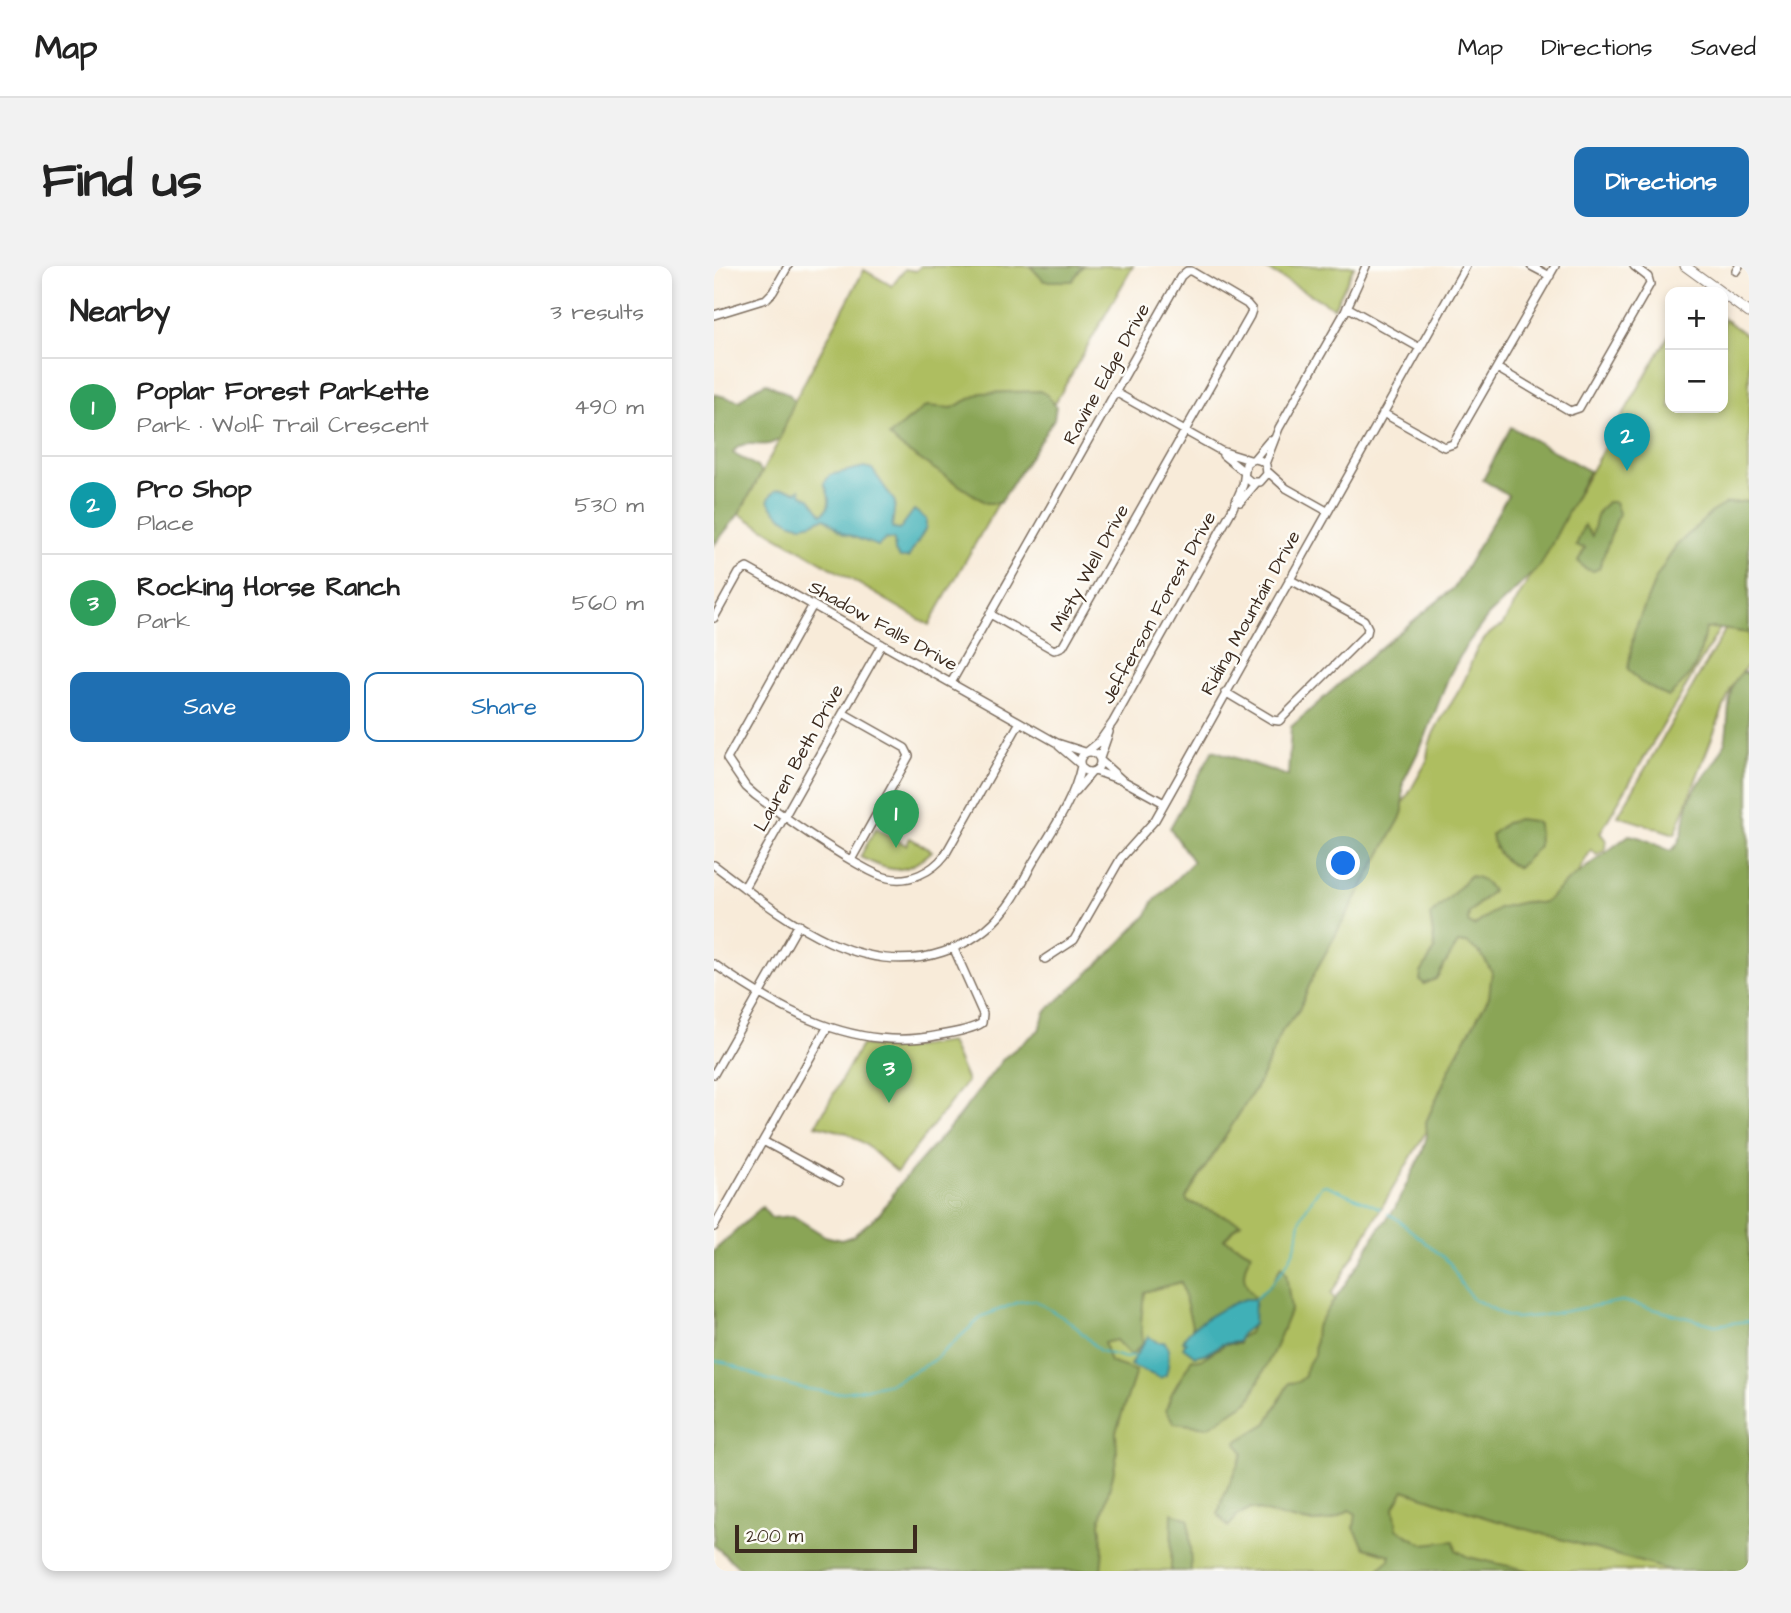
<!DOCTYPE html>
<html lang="en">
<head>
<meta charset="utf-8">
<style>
	body { margin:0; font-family:"Architects Daughter",sans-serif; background:#f2f2f2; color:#222 }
	.controls { position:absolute; right:21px; top:21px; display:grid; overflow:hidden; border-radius:14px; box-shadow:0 4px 10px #0003 }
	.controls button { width:63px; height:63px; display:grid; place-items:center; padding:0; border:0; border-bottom:2px solid #e0e0e0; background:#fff; color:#222; font:35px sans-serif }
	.scale { position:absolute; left:21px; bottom:18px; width:182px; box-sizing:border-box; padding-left:7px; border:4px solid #3b2a1e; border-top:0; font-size:19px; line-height:24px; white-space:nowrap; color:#3b2a1e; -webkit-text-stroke:5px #fdfcf7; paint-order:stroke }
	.you { position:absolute; left:630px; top:598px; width:24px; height:24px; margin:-18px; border:5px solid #fff; border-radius:50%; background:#1a73e8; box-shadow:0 0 0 10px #1a73e833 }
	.badge { display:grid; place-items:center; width:46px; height:46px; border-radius:50%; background:#1f6fb2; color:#fff; font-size:23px; font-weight:700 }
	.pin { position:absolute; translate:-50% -58px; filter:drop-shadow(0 2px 4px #0008) }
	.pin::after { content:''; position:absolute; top:37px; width:24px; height:21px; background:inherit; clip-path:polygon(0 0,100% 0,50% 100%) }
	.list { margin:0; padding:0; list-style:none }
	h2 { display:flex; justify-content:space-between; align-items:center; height:91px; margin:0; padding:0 28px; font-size:30px }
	h2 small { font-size:23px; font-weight:400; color:#767676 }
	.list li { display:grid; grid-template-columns:46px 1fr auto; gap:21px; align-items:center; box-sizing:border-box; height:98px; padding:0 28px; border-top:2px solid #e0e0e0 }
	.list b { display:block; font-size:26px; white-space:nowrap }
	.list p { margin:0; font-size:23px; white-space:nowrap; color:#767676 }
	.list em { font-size:23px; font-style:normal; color:#767676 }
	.actions { display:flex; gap:14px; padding:21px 28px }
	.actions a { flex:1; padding:16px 0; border:2px solid #1f6fb2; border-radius:14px; text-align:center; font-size:24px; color:#1f6fb2 }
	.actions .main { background:#1f6fb2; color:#fff }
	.map { position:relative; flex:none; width:1035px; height:1305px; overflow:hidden; border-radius:14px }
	header { display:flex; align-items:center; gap:42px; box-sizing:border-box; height:98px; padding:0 35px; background:#fff; border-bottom:2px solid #e0e0e0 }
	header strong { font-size:33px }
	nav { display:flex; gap:38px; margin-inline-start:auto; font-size:24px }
	.intro { display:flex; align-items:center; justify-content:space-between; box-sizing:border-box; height:168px; padding:0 42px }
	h1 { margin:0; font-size:49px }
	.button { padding:18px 32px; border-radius:14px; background:#1f6fb2; color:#fff; font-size:24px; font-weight:700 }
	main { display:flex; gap:42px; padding:0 42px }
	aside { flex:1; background:#fff; border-radius:14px; box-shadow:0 4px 10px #0003 }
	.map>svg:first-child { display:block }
	.green { fill:#aebe61; stroke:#747440; stroke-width:2 }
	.forest { fill:#8aa557; stroke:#62683a; stroke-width:2 }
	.water { fill:#3fb0b7; stroke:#3d6d6a; stroke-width:2 }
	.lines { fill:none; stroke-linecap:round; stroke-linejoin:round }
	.stream { stroke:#3fb0b7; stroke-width:2 }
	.minor-casing { stroke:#7d6e5f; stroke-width:10 }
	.major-casing { stroke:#7d6e5f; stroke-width:11 }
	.minor { stroke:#fff; stroke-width:7 }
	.major { stroke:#fff; stroke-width:9 }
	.labels { text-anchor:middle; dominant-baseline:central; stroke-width:5; stroke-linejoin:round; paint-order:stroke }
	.street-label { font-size:19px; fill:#3b2a1e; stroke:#fdfcf7 }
</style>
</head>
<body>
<header>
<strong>Map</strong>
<nav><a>Map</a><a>Directions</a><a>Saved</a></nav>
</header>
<div class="intro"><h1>Find us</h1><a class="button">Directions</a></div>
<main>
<aside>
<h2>Nearby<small>3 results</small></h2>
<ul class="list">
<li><span class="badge" style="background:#2e9e5b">1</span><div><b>Poplar Forest Parkette</b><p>Park · Wolf Trail Crescent</p></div><em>490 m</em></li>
<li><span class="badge" style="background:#0f9aa8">2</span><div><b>Pro Shop</b><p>Place</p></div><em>530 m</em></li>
<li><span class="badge" style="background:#2e9e5b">3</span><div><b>Rocking Horse Ranch</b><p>Park</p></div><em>560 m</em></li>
</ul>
<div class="actions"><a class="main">Save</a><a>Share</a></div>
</aside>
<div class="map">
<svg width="1035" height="1305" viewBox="0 0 1035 1305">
	<rect width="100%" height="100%" fill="#fdfcf7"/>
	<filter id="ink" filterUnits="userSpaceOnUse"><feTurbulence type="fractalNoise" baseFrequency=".0143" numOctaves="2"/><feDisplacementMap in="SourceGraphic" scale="14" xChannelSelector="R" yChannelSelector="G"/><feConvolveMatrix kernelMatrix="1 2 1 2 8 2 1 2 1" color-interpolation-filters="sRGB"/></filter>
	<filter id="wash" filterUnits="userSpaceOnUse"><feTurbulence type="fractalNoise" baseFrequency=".00686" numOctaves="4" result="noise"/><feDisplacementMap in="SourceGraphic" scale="28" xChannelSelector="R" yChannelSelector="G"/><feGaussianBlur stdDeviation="1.57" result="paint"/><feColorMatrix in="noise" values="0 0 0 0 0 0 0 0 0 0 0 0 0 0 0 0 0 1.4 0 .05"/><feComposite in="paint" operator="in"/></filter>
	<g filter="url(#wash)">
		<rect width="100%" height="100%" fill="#f8ebd9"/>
		<path class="green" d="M 207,0 L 419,0 L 215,359 L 25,248 L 66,173 L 80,136 L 150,4 L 178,20 L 191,3 L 202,5 Z
			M 547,0 L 640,0 L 620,42 Z
			M 1009,52 L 1035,71 L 1035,313 L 886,567 L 892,574 L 891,584 L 883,589 L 877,584 L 617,1028 L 773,1245 L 989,1305 L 239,1305 L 446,969 L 713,495 C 713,461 743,437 754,406 C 757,396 760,386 767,377 C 773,370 779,363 788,360 L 956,67 L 956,142 L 1009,142 Z
			M 1018,352 L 1035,363 L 1035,397 L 1017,422 L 961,568 L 904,550 Z
			M 162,562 L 192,579 L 196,572 L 218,585 C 190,611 177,606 146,591 Z
			M 236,776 L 253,815 L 183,906 L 151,878 L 133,867 L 102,859 L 147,779 L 193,782 Z"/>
		<path class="forest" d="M 316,0 L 369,0 L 358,15 L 330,15 Z
			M 52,117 L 76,129 L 80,136 L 66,173 C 62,175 59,177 55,178 C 42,181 27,172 19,187 C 32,197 35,192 48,206 L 25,248 L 0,279 L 0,128 L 26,135 L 36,125 Z
			M 326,125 L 333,129 L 342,140 L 340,153 L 286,237 L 272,237 L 187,181 L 175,170 L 212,140 L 238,142 L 267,127 Z
			M 797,161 L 875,205 L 827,299 L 774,350 L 752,380 L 735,410 L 711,472 L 689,516 L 689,545 L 686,553 L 601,706 L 585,744 L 568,765 L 546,815 L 472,932 L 473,935 L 527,957 L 510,973 L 537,987 C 527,1006 527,1016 542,1033 L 559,1016 L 567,1000 L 572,1007 L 577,1043 L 562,1080 L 535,1135 L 494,1161 L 460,1157 L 452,1144 L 458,1127 L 478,1093 L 486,1094 L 512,1078 L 525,1078 L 525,1072 L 535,1067 L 539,1056 L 479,1064 L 467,1016 L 430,1026 L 427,1057 L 429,1077 L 417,1090 L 402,1074 L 390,1077 L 396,1096 L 422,1105 L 402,1166 L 403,1188 L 399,1209 L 386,1257 L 389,1283 L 387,1305 L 29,1305 L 0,1279 L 0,985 L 48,941 L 57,952 L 79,950 L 111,970 L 127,974 L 139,970 L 166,947 L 185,919 L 242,854 L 290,792 L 325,764 L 331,746 L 391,692 L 433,649 L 439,636 L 479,596 L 456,562 L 499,484 L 574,510 L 577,461 L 667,381 L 741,321 L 794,229 L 769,214 Z
			M 1035,235 L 1035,367 L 1000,362 L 991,363 C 986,396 980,409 954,431 L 926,416 L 914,403 L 920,366 L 942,312 L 962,280 L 999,245 L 1013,237 Z
			M 893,236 L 901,236 L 905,247 L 885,302 L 880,305 L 871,303 L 864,295 L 871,282 L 862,280 L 870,259 L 878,270 L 884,246 Z
			M 1029,406 L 1035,408 L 1035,1305 L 958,1305 L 770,1251 L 690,1224 L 680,1241 L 683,1263 L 708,1278 L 740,1275 L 742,1284 L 754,1291 L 817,1305 L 663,1305 L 675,1294 L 676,1289 L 651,1282 L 640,1262 L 642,1248 L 635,1244 C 608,1268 569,1250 537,1242 L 524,1249 L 514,1261 L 504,1248 L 508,1234 L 529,1187 L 522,1176 L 553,1157 L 575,1117 L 584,1116 L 591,1110 L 592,1101 L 600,1089 L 602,1061 L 648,993 L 660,970 L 681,942 L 708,887 L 713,870 L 712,856 L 741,791 L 775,731 L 778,706 L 767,688 L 753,677 L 744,677 L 722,713 L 710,718 L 706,714 L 707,707 L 721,683 L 716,649 L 736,631 L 755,610 C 766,611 772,615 778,625 L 755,647 L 754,656 L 760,660 L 784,642 L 810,636 L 826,637 L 832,635 L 850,618 L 915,569 C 931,571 941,579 957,585 C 972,573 969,552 975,535 C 983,514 1003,499 1010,479 C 1017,460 1010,417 1029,406 Z
			M 804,553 L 819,555 L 824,558 L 825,580 L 804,602 C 788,595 781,585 777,569 L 792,557 Z
			M 458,1247 L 475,1253 L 477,1305 L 457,1305 Z"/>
		<path class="water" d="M 150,201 L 158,203 L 181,236 L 178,262 L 185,264 L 200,244 L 212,253 L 212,262 L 194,292 L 186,292 L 181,286 L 180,274 L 172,273 L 164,280 L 129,267 L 111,252 C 104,253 101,257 94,258 C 79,263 61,247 54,235 C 60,220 70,221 83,226 L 86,223 L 88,229 L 96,232 L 108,248 C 119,240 115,228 110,217 L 116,209 Z
			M 531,1033 L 541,1033 L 540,1058 L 527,1068 L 524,1076 L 508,1078 L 494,1087 L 481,1090 L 469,1081 L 472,1076 L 469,1075 C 474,1059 516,1038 531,1033 Z
			M 434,1070 L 443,1076 L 451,1076 C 457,1086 455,1098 452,1109 L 446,1112 L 416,1099 Z"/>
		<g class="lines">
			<path class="stream" d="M 674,948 L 682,952 L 736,997 L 746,1016 L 758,1032 L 792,1050 L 801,1052 L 825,1050 L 908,1035 L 1001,1059 L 1035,1055
				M 541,1033 C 558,1019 577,997 583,975 C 585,966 584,957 589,948 C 594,938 601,929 607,920 L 612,919 L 666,942
				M 0,1095 L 10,1096 L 52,1113 L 87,1122 L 122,1127 L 144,1124 L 177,1117 L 193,1109 L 219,1095 L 269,1050 L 305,1036 L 320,1034 L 358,1057 L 386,1085 L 412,1092 L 420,1090"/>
		</g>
	</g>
	<g filter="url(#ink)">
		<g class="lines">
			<defs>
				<path id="minor" d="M 817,0 L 836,10
					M 1022,5 L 1025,0
					M 633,41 L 706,82
					M 0,49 L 52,33 L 59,26 L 74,0
					M 783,102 L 856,145 L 865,142 L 936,18 L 934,11 L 920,0
					M 401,126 L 507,185 L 536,194
					M 669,147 L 730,181 L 739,178 L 841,0
					M 509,189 L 529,205
					M 540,193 L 556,174
					M 551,198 L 565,162 L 631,46 L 652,0
					M 553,205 L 572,222 L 613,245
					M 526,236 L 542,217
					M 99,339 L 13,493 L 32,521 L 41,529 C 73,553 105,576 140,596 C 151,602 161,609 174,612 C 195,617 218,606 231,589 L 306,456
					M 0,352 L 25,307 L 33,302 L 343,477 L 371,486
					M 237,417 L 467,10 L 473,5 L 477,5 L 533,38 L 538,44 L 536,50 L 349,380 L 340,384 L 276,348
					M 511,426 L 558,454 L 565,455 L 653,367 L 654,362 L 650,354 L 575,313
					M 129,447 L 191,482 L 195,490 L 137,594
					M 345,480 L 366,498
					M 374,485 L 385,476 L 399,456 L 518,244 L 529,219 L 532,198 C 538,191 546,192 552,199 L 553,208 L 546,216 L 537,216 L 531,211
					M366 496a10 10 0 1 1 20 0a10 10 0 1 1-20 0Z
					M 386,492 L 395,466
					M 387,495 L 408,514 L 450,537
					M 381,505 L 404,513
					M 361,526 L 378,506
					M 0,599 C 64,647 143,715 229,686 C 254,678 277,662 293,641 C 303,628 310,614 317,600 C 335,569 360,535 367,500
					M 30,622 L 168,378
					M 331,693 L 360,674 L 407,592 L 441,554 L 752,0
					M 0,698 C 66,745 143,787 226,769 C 239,767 257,764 268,757 L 269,748 L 240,683
					M 0,808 L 85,658
					M 49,875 L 125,916
					M 0,961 L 113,762"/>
				<path id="major" d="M 971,0 L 1007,26
					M 1009,28 L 1035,47"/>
			</defs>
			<use href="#minor" class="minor-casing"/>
			<use href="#major" class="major-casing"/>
			<use href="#minor" class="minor"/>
			<use href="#major" class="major"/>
		</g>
	</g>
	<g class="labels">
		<g class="street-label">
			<text transform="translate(393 108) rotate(-61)">Ravine Edge Drive</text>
			<text transform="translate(376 302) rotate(-61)">Misty Well Drive</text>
			<text transform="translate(445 342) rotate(-61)">Jefferson Forest Drive</text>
			<text transform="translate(537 347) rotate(-61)">Riding Mountain Drive</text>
			<text transform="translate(169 360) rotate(29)">Shadow Falls Drive</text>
			<text transform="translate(85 492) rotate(-61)">Lauren Beth Drive</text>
		</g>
	</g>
</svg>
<div class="controls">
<button>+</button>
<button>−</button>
</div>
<div class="scale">200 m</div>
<div class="you"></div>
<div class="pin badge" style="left:182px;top:582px;background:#2e9e5b">1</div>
<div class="pin badge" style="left:913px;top:205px;background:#0f9aa8">2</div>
<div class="pin badge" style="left:175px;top:837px;background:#2e9e5b">3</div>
</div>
</main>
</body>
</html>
